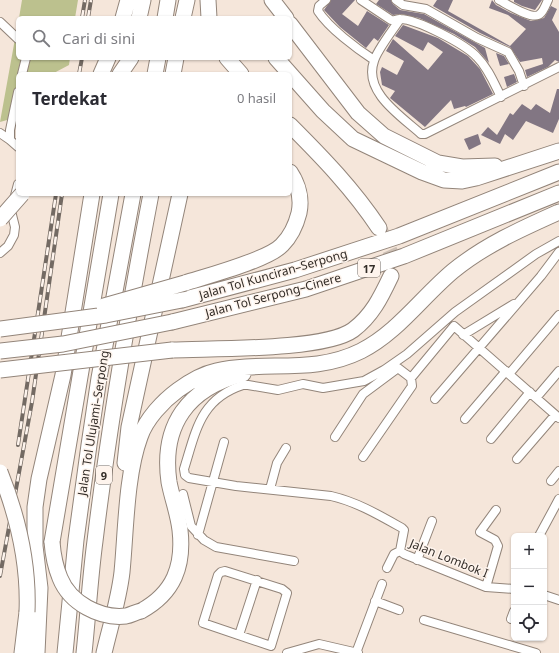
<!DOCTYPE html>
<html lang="id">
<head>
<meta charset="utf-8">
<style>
	body { margin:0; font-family:"Noto Sans",sans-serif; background:#f7f7f7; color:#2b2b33 }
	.controls { position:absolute; right:12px; bottom:12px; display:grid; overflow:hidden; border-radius:6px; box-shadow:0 1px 3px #0004 }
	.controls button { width:36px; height:36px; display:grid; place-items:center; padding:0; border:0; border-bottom:1px solid #e1e1e2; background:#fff; color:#2b2b33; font:20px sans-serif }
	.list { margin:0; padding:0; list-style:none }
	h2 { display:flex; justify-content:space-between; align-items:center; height:52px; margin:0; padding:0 16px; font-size:17px }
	h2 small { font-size:13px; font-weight:400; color:#7c7c81 }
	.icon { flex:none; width:22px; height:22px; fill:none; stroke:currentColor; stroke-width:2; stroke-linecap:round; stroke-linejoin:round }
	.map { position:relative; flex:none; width:559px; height:653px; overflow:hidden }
	.search { position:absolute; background:#fff; box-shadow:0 1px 3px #0004; left:16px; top:16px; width:276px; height:44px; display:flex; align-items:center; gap:10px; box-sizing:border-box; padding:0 14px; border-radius:6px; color:#7c7c81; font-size:15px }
	.panel { position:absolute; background:#fff; box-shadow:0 1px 3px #0004; left:16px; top:72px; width:276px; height:124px; border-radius:6px }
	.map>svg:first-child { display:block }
	.forest { fill:#bcc18e }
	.building { fill:#827683 }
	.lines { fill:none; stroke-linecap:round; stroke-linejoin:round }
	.motorway-tunnel { stroke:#cec1b6; stroke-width:15; stroke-dasharray:15 8; stroke-linecap:butt }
	.minor-casing { stroke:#93857a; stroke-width:10 }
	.motorway-casing { stroke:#93857a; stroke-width:17 }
	.minor { stroke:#fff; stroke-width:8 }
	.motorway { stroke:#fff; stroke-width:15 }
	.rail-casing { stroke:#736a63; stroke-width:4 }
	.rail { stroke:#fef4ed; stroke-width:2.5; stroke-dasharray:8; stroke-linecap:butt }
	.motorway-bridge-casing { stroke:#93857a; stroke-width:17; stroke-linecap:butt }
	.motorway-bridge { stroke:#fff; stroke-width:15 }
	.labels { text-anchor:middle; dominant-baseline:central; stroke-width:3; stroke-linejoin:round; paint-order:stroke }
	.shield { fill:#fef4ed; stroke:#706963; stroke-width:1 }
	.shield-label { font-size:11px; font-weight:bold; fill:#332d28 }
	.street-label { font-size:12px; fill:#332d28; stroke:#fef4ed }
</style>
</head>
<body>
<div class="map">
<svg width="559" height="653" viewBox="0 0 559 653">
	<rect width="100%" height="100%" fill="#f5e6da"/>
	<path class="forest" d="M 22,0 L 78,0 L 75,18 L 19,18 Z
		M 18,22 L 18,58 L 70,58 L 69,65 L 52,74 L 18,74 L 18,117 L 0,122 Z"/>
	<path class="building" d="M 331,0 L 355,0 L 342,14 L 358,26 L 367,11 L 389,25 L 378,41 L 374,38 L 366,48 L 340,27 L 324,10 Z
		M 379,0 L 391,0 L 393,4 L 400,10 L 424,14 L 485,48 L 489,63 L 475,47 L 454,34 L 419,18 L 401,14 L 393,15 L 376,4 Z
		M 437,0 L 453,0 L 448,11 L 510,46 L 526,29 L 508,15 L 489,8 L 492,0 L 496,5 L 511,13 L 531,21 L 544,18 L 551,6 L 557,9 L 552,20 L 559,32 L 559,62 L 555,60 L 548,67 L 527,77 L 525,70 L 543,64 L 542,58 L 520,62 L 510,47 L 480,33 L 433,6 Z
		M 514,0 L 542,0 L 535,10 L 522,6 L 514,2 Z
		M 403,25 L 438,38 L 468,56 L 480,69 L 493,94 L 466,107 L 465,106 L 454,109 L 451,100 L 425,127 L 390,98 L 395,91 L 382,85 L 380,72 L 382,67 L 397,75 L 404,61 L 386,51 L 393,39 L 428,70 L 443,52 L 428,42 L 423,51 L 395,36 Z
		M 496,53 L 504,56 L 509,64 L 500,66 Z
		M 514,74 L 517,82 L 507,87 L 504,77 Z
		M 557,89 L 559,89 L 559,119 L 553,133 L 526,121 L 513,140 L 505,134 L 500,144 L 481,135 L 488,127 L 497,135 L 510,113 L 513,115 L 522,104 L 531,110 L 536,104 L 550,113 Z
		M 478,134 L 481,144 L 469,150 L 464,139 Z"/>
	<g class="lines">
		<path class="motorway-tunnel" d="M 380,229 L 391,253 L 391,272"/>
		<defs>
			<path id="minor" d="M 326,0 L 319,6 L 318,11 C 329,28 357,49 374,60
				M 361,0 L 391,20 C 394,21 396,19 400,19 C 417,19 465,44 477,57 C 488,68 494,83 501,97
				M 396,0 L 403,5 L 426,9 L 477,38 L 508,52 L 519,71 L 524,86
				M 499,0 C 507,4 533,21 540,14 C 544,11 546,4 548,0
				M 400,19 C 393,30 377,50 374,61 C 363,92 401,116 421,134 L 425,134 L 559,67
				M 0,22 L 18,39
				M 22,74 L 26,58
				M 18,92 L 10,130 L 10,140 L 18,147
				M 0,133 L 10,140
				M 0,253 L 8,246 L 14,235 L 15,227 L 11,211 L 18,184
				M 463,335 L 514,304
				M 509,374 L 559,315
				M 536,398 L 559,371
				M 435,399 L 541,276 L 559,252
				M 465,419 L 506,371
				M 335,437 L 363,394 L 398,368 L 411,378
				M 491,439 L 530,392
				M 363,457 L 412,386 L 411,378 L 454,326 L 559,418
				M 517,459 L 555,415
				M 551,481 L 559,471
				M 270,489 L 277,463 L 286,448
				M 183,494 L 191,526 L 204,540 L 216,547 L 294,561
				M 198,535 L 224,442
				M 539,536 L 559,499
				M 400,551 L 404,530 L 402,528 C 379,515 357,502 331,496 L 236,486 L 189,478 L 185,475 L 184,469 C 196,431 200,399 243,385 L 248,385 L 278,390 L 303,384 L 323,388 L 364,381 L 384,370 L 407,354 L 455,312 L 536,254 L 559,241
				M 400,551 L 404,554 L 486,587 L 514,589
				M 417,560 L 432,521
				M 387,568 L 394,554 L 400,551
				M 225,571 L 282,589 L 287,593 L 271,646 L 203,623 L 218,575 L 221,572 Z
				M 486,587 L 498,546 L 495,540 L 480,532 L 496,510
				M 544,595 L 559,600
				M 375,601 L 399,610
				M 511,619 L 514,611
				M 424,620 L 536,653
				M 239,635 L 257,580
				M 287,653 L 319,644 L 358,653
				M 356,653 L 382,584"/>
			<path id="motorway" d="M 208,0 L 209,18
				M 272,0 L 286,18
				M 123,18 L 128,0
				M 139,18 L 143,0
				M 165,18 L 168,0
				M 183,18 L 187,0
				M 290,24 L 358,113 L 384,136 L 438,163 L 462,167 L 495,166
				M 227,58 L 241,74
				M 276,58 L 323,111 L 353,139 L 422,172 L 444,180 L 462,181 L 476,178 L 559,151
				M 101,74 L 108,58
				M 120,74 L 131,58
				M 155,74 L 158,58
				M 173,74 L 176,58
				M 290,125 C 323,158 353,189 379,228
				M 185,283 C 207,276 268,260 282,245 C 291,236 296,225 299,213 C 302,199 298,184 290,172
				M 182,300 L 295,270 L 399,236 L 559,172
				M 172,322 L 306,289 L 404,256 L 559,193
				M 172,350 C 212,348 324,351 353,330 C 372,316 381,297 391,276
				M 125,463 L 129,427 L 180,194
				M 52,542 L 111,194
				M 141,611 C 174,593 184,566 180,530 C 178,513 172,498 169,482 C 161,425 188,388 243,374
				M 22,653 L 27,612
				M 37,653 L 40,588 L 35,546 L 35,507 L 39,479 L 63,375 L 92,194
				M 65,653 L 76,540 L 89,445 L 99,378 L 133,194
				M 84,653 C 88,616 90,578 95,541 C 109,425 129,309 151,194
				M 104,653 C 110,627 119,599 122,572 C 126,531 126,475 140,437 C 146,419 163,401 178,390 C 189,382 202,374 216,371 C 266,360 313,375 361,351 C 397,333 422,297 453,271 C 485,245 521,229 559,212"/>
		</defs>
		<use href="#minor" class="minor-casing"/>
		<use href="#motorway" class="motorway-casing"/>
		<use href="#minor" class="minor"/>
		<use href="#motorway" class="motorway"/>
		<defs>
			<path id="rail" d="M 82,18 L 85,0
				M 88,18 L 91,0
				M 79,74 L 82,58
				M 18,445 L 56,194
				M 0,576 L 32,402 L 62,194"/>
		</defs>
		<use href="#rail" class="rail-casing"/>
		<use href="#rail" class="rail"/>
		<defs>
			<path id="motorway-bridge" d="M 0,219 L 22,194
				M 104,306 L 185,283
				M 0,329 L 106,315 L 182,300
				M 0,351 L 63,344 L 172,322
				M 0,370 L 172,350
				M 0,472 C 18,517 29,563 27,612
				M 52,542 C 53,555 55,566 60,578 C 70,603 100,619 126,616 C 131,615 136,612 141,611"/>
		</defs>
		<use href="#motorway-bridge" class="motorway-bridge-casing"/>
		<use href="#motorway-bridge" class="motorway-bridge"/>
	</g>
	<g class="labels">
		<g class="shield">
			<rect x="358" y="259" width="22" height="18" rx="3"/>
			<rect x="96" y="466" width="16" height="18" rx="3"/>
		</g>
		<g class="shield-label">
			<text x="369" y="268">17</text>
			<text x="104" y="475">9</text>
		</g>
		<g class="street-label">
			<text transform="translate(273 274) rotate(-16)">Jalan Tol Kunciran–Serpong</text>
			<text transform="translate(273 295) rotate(-15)">Jalan Tol Serpong–Cinere</text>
			<text transform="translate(93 423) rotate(-81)">Jalan Tol Ulujami–Serpong</text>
			<text transform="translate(449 558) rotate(22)">Jalan Lombok I</text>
		</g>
	</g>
</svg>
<div class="controls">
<button>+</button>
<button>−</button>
<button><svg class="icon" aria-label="locate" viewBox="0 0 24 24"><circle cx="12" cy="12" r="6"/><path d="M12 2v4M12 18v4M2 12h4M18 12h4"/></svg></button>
</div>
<div class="search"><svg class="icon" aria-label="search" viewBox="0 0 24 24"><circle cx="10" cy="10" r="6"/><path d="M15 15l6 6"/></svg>Cari di sini</div>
<section class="panel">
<h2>Terdekat<small>0 hasil</small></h2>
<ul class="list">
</ul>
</section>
</div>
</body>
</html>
